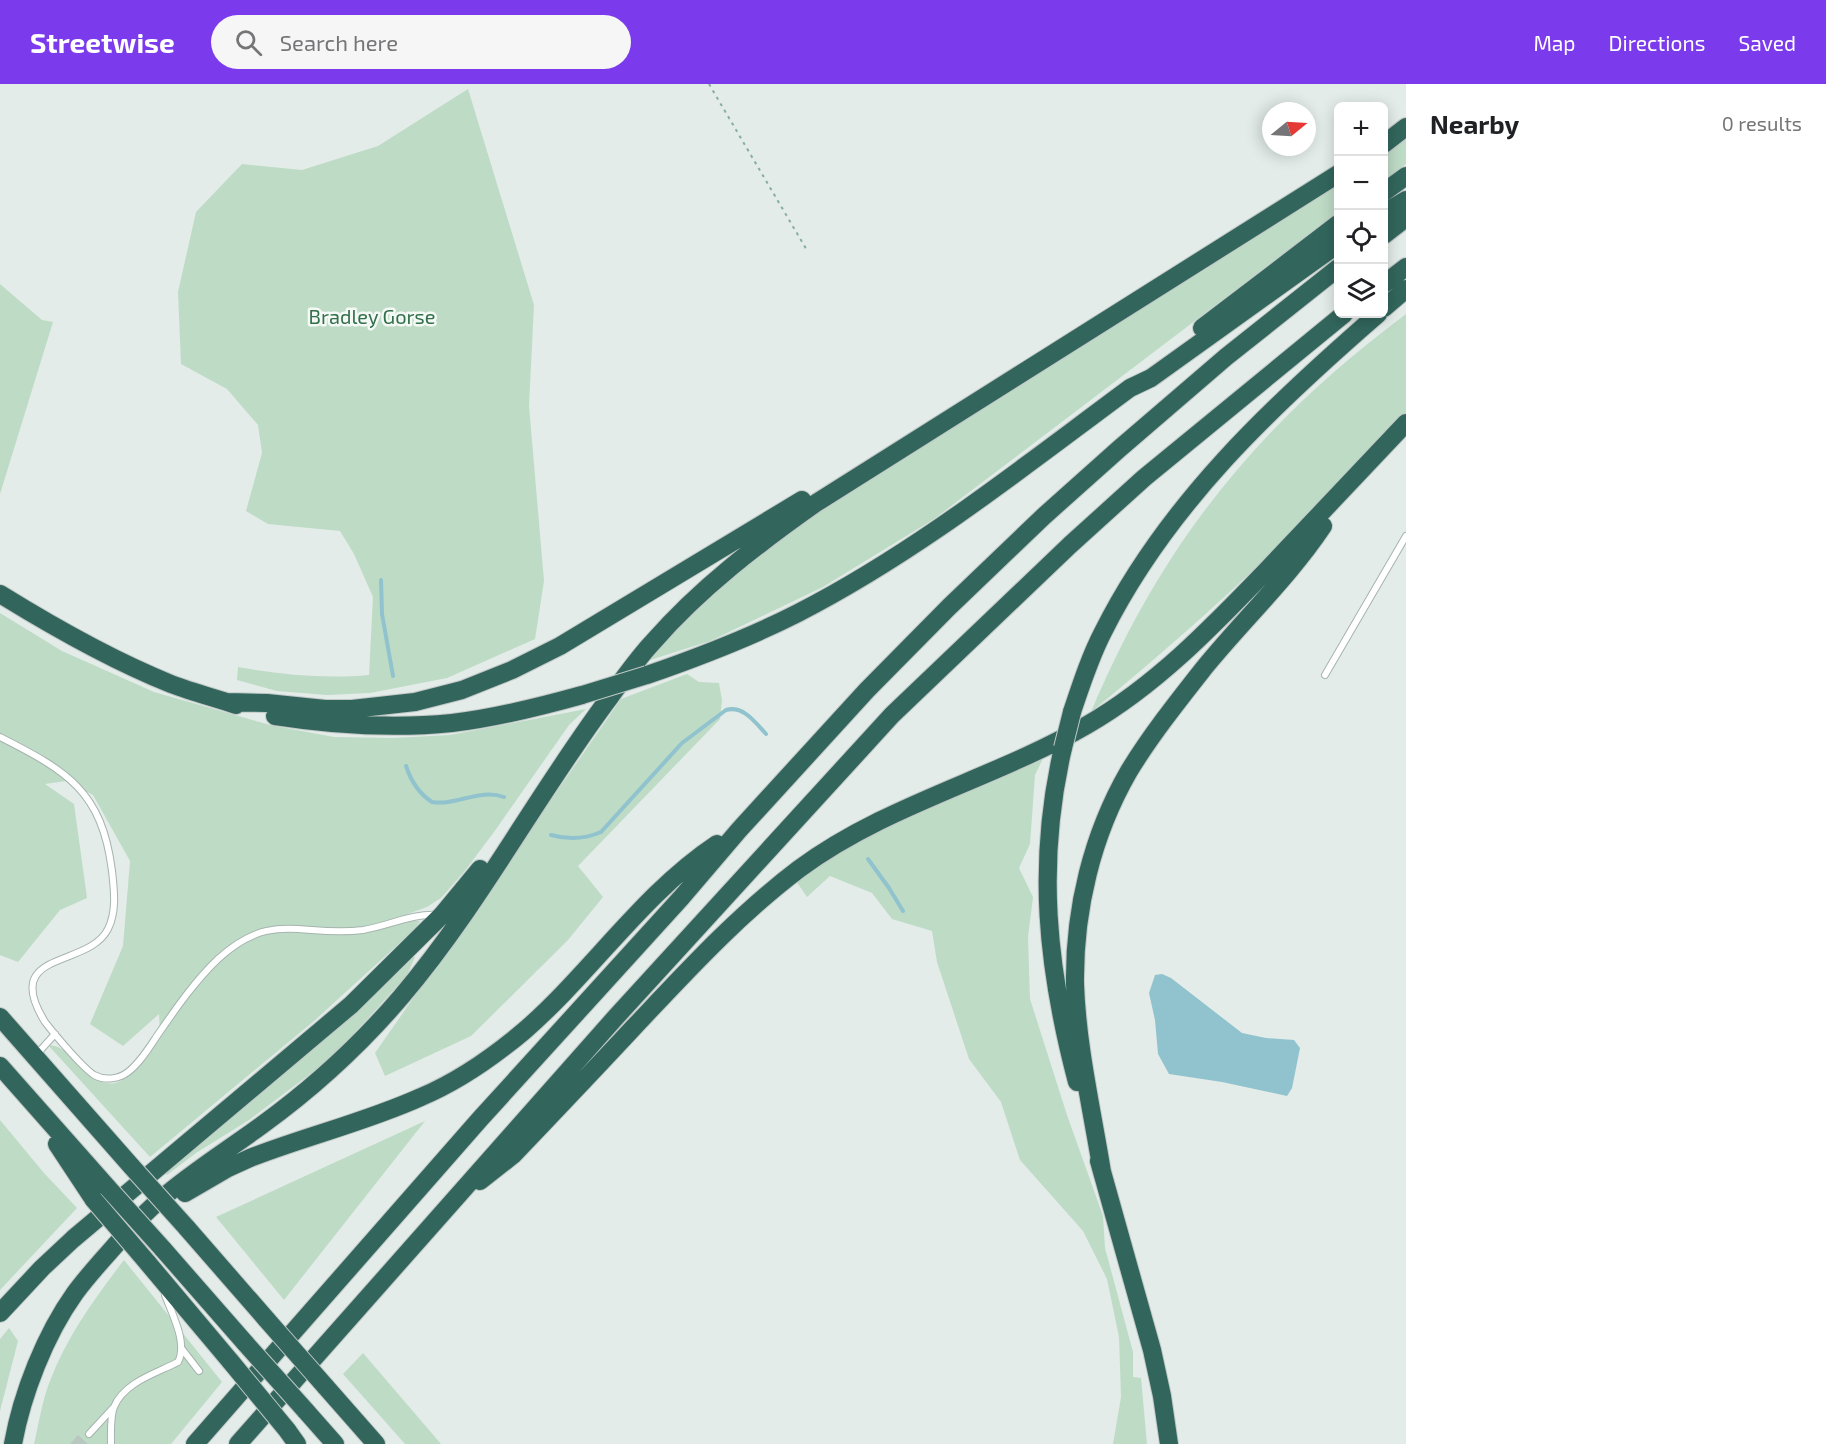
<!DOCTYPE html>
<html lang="en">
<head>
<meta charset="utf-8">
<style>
	body { margin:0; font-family:"Exo 2",sans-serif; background:#f6f6f6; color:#202124 }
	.controls { position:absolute; right:18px; top:18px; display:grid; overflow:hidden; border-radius:9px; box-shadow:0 3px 15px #0003 }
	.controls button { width:54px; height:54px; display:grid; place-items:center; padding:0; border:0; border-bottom:2px solid #e0e0e0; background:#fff; color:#202124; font:30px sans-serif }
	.compass { position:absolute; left:1262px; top:18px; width:54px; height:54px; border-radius:50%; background:#fff; box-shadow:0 3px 15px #0003; rotate:72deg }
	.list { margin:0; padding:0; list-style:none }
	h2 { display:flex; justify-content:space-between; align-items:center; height:78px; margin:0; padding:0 24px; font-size:26px }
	h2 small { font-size:20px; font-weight:400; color:#757577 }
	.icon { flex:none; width:33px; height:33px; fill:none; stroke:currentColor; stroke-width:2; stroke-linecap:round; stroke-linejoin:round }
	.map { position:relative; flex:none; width:1406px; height:1360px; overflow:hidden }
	header { display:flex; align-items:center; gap:36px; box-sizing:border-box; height:84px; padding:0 30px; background:#7c3aed; color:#fff }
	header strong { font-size:28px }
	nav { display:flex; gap:33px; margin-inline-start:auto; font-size:21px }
	.search { width:420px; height:54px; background:#f6f6f6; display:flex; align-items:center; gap:15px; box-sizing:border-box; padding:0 21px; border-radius:33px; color:#757577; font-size:22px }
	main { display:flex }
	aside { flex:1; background:#fff }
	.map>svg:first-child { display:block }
	.green { fill:#bedbc6 }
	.water { fill:#90c3cd }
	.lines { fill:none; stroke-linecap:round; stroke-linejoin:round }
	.stream { stroke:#90c3cd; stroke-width:4 }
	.building { fill:#b9c7c1 }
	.service-casing { stroke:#a6b4af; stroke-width:8 }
	.motorway-casing { stroke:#c2c8c7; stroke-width:20 }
	.path { stroke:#86ada1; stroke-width:2; stroke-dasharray:3 4.5; stroke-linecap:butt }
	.service { stroke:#fff; stroke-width:6 }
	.motorway { stroke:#32665c; stroke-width:18 }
	.motorway-bridge-casing { stroke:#c2c8c7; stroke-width:20; stroke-linecap:butt }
	.motorway-bridge { stroke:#32665c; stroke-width:18 }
	.labels { text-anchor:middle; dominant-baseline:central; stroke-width:5; stroke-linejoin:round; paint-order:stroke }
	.park-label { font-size:20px; fill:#31704a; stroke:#f4f9f6 }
</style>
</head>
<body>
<header>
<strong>Streetwise</strong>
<div class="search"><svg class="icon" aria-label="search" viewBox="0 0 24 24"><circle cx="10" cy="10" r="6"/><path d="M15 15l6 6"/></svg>Search here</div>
<nav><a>Map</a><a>Directions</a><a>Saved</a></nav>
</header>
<main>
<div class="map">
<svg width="1406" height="1360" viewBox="0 0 1406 1360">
	<rect width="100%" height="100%" fill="#e3ece8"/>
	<path class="green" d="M 468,5 L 534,221 L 529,322 L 544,497 L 535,555 L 447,594 L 370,609 L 327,611 L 277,607 L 237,596 L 238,583 C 282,591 325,595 369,591 L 373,513 L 354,470 L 340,447 L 268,440 L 246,427 L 262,369 L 258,341 L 227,305 L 181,280 L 178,208 L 196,128 L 242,80 L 302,86 L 378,62 Z
		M 1406,54 L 1406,80 L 1384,97 L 1384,71 Z
		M 1338,100 L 1338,128 L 934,435 L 823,503 L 710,557 L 647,577 C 696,523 749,478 807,434 Z
		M 0,200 L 42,236 L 53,238 L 0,410 Z
		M 1406,230 L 1406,330 C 1309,438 1204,536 1091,628 C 1163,457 1259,340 1406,230 Z
		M 0,529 L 62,567 L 154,608 L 270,641 L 334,653 L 393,654 L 450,651 L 586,625 L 569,641 L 494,748 L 464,788 L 441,814 L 427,823 L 399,833 L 407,836 L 420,837 L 415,845 L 314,937 L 150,1073 L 48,961 C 84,962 98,1036 143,976 C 158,956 161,956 159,930 L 123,962 L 90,940 L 123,862 L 130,777 L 93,711 L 66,697 L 45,700 L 74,720 L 87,814 L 60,826 L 18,878 L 0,871 Z
		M 687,590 L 699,598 L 719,599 L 722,616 L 720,635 L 578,782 L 603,813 L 568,856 L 471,952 L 385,992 L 375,969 L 621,615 Z
		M 1046,668 L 1035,691 L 1030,760 L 1019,784 L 1033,813 L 1028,853 L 1030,915 L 1067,1031 L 1103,1132 L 1105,1164 L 1133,1268 L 1133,1293 L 1141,1294 L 1147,1360 L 1113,1360 L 1121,1313 L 1119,1253 L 1107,1195 L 1083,1147 L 1020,1076 L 1001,1018 L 969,975 L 937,878 L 932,847 L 892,835 L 872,809 L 830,792 L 807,813 L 796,797 L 859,754 Z
		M 412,872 L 415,873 L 407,891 L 334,972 L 249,1036 L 196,1069 L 167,1091 L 164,1087 Z
		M 0,1036 L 44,1089 L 77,1124 L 0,1206 Z
		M 425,1037 L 284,1216 L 216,1133 Z
		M 124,1176 L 222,1298 L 171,1360 L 34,1360 C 39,1339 42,1317 50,1297 C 67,1252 95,1214 124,1176 Z
		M 9,1244 L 18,1257 L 0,1327 L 0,1255 Z
		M 363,1269 L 441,1360 L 405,1360 L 343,1290 Z"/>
	<path class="water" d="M 1162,890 L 1171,894 L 1242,949 L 1266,954 L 1294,956 L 1300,964 L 1292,1004 L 1287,1012 L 1222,998 L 1169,990 L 1158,970 L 1155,936 L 1149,909 L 1155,891 Z"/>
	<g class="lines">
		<path class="stream" d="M 381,496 L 382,530 L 393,592
			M 406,682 C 411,697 418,709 432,718 C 456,722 480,704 504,713
			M 551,751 C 569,756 585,755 601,748 L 682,659 L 726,626 C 743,621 755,638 766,650
			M 868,775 L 889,804 L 903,827"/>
	</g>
	<path class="building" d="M 78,1351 L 88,1360 L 70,1360 Z"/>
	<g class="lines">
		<defs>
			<path id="service" d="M 1325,591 L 1406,452
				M 0,653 C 67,687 102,707 112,787 C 114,805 117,827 108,845 C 88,885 0,865 45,938 C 55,951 82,983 94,991 C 105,997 119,995 128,988 C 141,978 150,962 159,949 C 177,923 195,897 218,875 C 272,825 303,854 363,846 C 388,842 413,829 438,831
				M 37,970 L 55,950
				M 182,1265 L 199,1287
				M 89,1350 L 113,1324
				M 111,1360 C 111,1349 110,1333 114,1323 C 124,1298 157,1289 178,1278 C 188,1259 172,1230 165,1211"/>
			<path id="motorway" d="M 1384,60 L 1406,43
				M 1384,108 L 1406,92
				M 1384,129 L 1406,116
				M 1384,151 L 1406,134
				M 1384,200 L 1406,183
				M 1384,224 L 1406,205
				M 1202,244 L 1338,140
				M 0,510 C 55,544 111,576 171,600 C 192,608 215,614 236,621
				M 647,591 C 699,573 749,554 798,529 C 917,468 1023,383 1130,304 L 1151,294 L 1338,160
				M 227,618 L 267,619 L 325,625 L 352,625 L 415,618 L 462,606 L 512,586 L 560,562 L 802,416
				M 1072,628 C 1081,601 1090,573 1103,548 C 1167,420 1272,322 1378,230
				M 275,632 C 333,641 393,645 452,639 C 496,634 539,623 582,611
				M 1063,664 C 1036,780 1047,884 1077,998
				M 0,933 L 132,1083
				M 0,982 L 108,1104
				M 57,1060 L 94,1116
				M 1099,1077 L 1152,1266 L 1162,1312 L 1169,1360
				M 1102,1088 C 1092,1026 1077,962 1075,900 C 1074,826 1092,751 1129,687 C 1151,651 1178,617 1204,584 C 1243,536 1289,493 1323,442
				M 480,1097 L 513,1071 C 553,1029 594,986 634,943 C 686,888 738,831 799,785 C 887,720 994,695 1087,641 C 1155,602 1211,544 1265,488 C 1312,439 1359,389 1406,339
				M 185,1109 L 228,1084 L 250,1074 C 306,1052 366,1038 421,1013 C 459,997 493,973 524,947 C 591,889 643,809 717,760
				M 186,1143 L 267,1236
				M 162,1164 L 246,1260
				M 147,1178 L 231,1278
				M 0,1229 L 42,1184 L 73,1155 L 351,921 L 442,831 L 480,785
				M 325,1302 L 376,1360
				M 305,1326 L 335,1360
				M 287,1346 L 297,1360
				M 13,1360 C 22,1310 45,1251 75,1209 C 89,1190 105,1173 120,1156 C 133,1142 145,1128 160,1116 C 192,1088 228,1066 262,1041 C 313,1004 360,961 401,913 C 480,820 537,710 610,613 C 624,594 637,575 653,558 C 700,504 758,460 816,419 L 1338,90
				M 195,1360 L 480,1035 L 681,814 L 739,746 L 867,606 L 949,523 L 1044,432 L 1119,365 L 1226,273 L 1338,184
				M 238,1360 L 615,934 L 892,631 L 1070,461 L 1144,394 L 1344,230"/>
		</defs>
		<use href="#service" class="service-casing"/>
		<use href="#motorway" class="motorway-casing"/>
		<path class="path" d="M 709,0 L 808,168"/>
		<use href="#service" class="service"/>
		<use href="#motorway" class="motorway"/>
		<defs>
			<path id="motorway-bridge" d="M 582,611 L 647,591
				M 1063,664 L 1072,628
				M 132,1083 L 186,1143
				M 108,1104 L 162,1164
				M 94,1116 L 147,1178
				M 267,1236 L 325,1302
				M 246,1260 L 305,1326
				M 231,1278 L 287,1346"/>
		</defs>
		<use href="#motorway-bridge" class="motorway-bridge-casing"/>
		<use href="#motorway-bridge" class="motorway-bridge"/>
	</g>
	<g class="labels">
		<g class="park-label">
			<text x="372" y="232">Bradley Gorse</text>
		</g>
	</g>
</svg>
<div class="controls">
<button>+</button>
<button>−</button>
<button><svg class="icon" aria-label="locate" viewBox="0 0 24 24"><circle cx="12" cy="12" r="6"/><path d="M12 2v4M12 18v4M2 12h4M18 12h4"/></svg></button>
<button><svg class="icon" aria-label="layers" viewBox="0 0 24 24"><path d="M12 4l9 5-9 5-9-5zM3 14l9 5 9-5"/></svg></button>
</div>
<svg class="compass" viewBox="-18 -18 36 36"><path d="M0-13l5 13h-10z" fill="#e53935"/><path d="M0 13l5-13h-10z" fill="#757577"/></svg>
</div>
<aside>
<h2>Nearby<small>0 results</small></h2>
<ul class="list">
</ul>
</aside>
</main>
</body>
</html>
